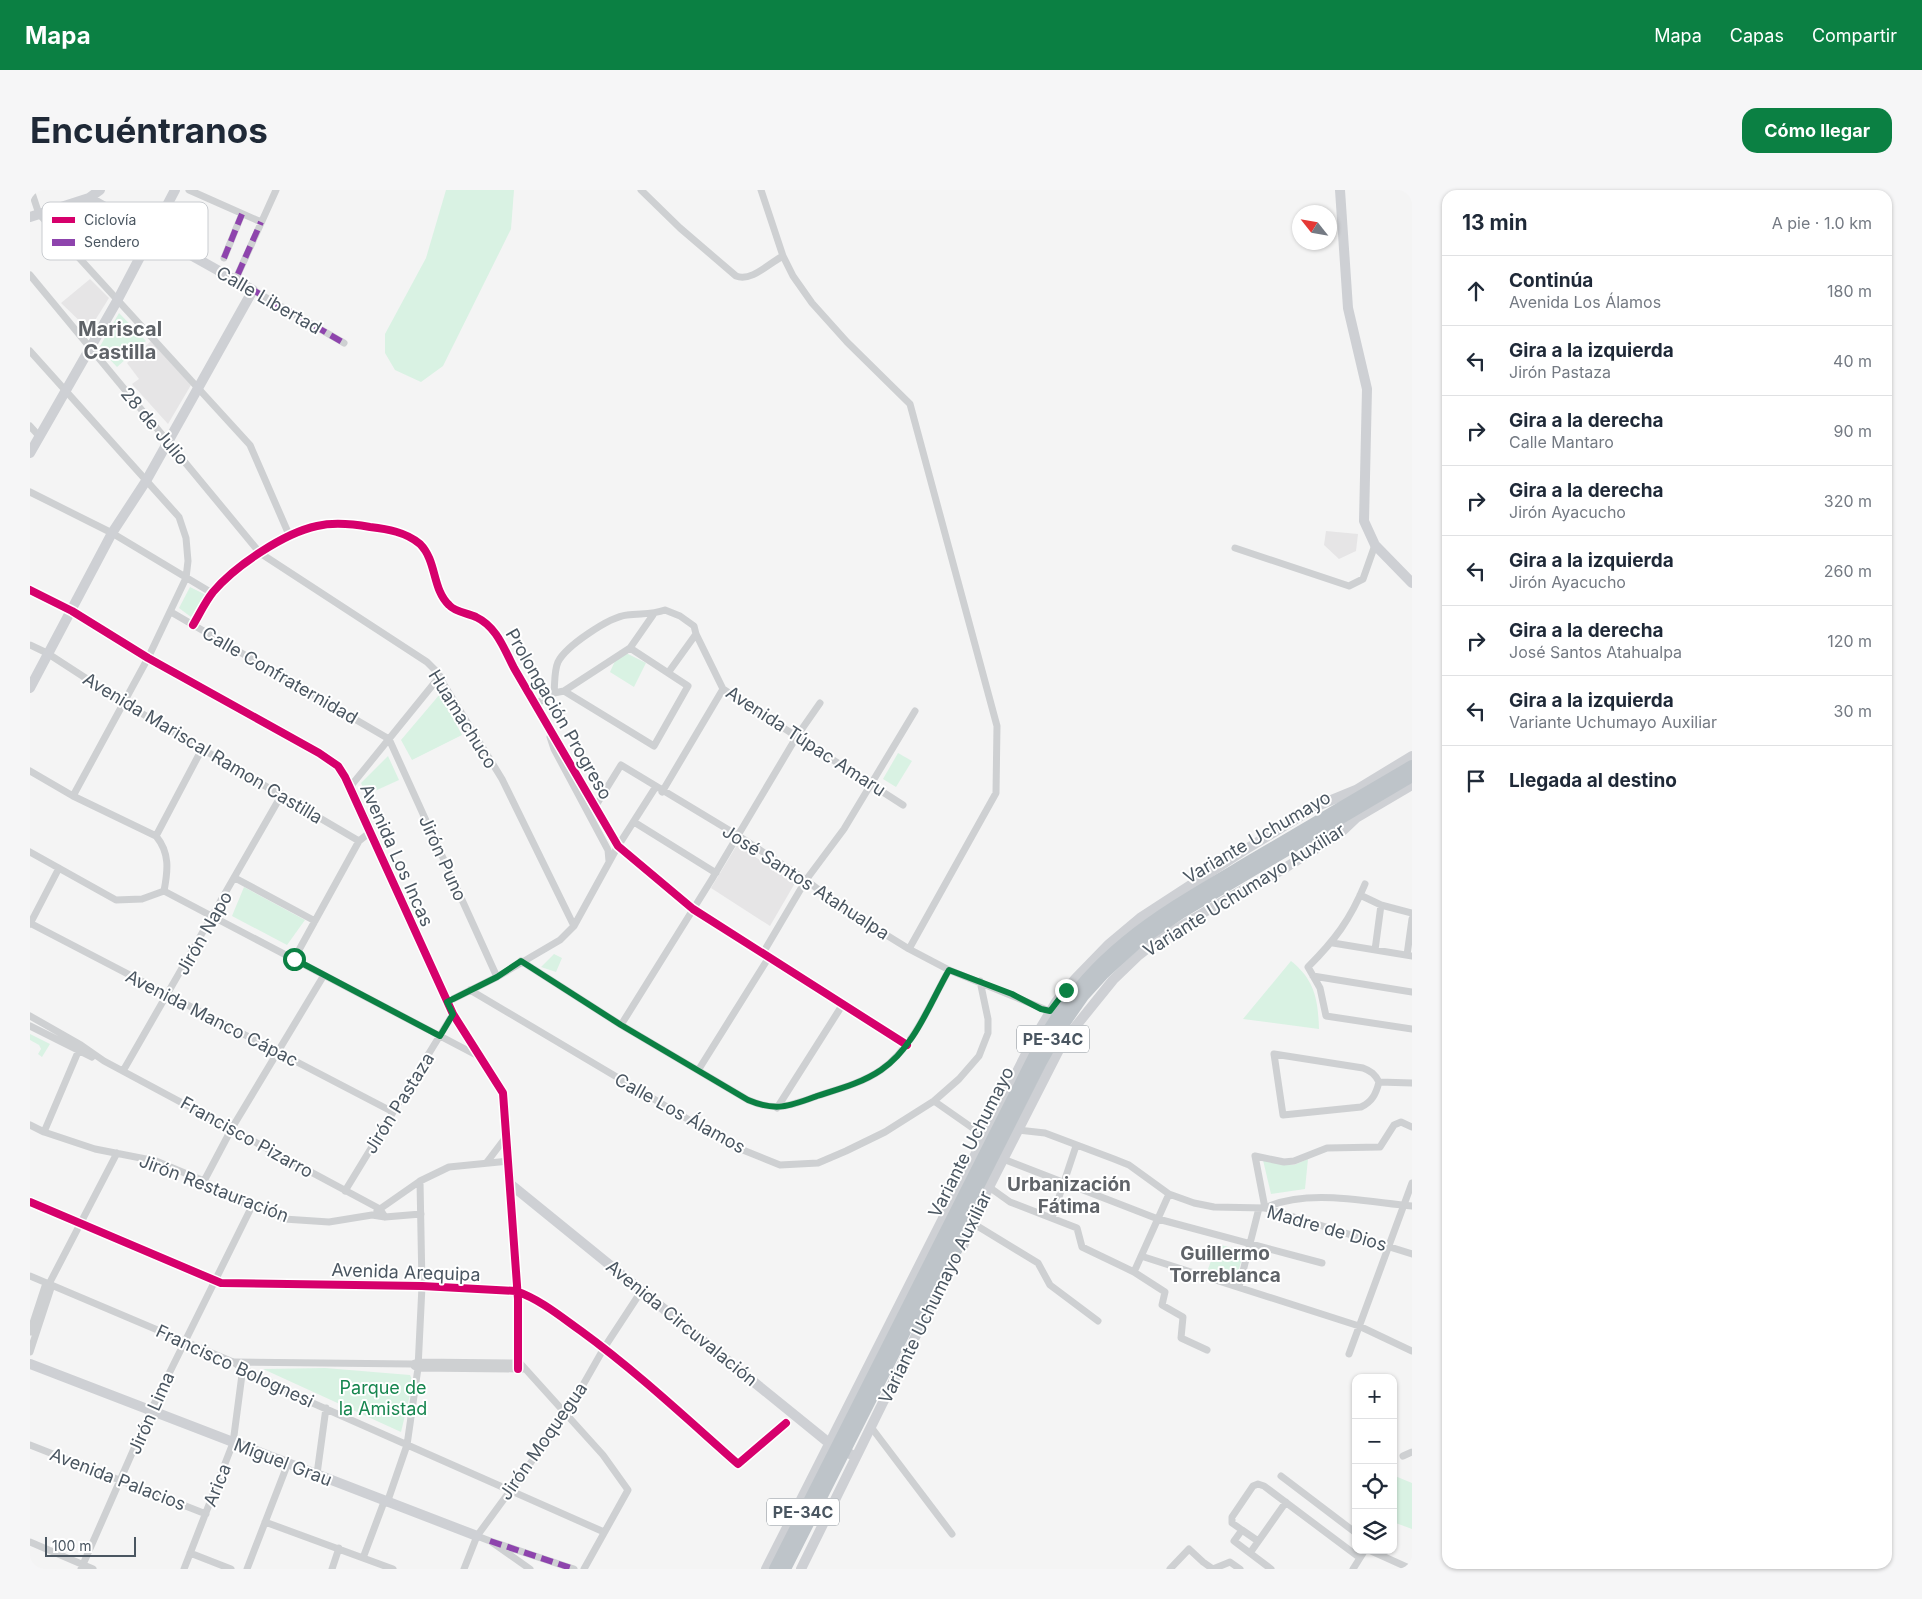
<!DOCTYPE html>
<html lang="es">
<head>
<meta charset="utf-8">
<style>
	body { margin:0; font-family:Inter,sans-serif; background:#f6f6f7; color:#1f2937 }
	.controls { position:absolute; right:15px; bottom:15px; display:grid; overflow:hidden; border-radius:10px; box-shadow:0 1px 4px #0004 }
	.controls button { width:45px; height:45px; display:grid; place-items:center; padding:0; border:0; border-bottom:1px solid #e0e1e3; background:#fff; color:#1f2937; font:25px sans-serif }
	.compass { position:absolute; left:1262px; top:15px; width:45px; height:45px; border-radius:50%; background:#fff; box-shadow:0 1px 4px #0004; rotate:301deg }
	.scale { position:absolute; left:15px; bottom:12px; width:91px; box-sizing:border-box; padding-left:5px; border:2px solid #4a5661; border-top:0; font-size:14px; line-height:18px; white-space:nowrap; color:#4a5661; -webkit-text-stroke:4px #fff; paint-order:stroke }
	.stop { position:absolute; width:15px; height:15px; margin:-11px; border:4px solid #0b8043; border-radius:50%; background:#fff }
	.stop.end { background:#0b8043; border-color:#fff; box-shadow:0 1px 5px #0008 }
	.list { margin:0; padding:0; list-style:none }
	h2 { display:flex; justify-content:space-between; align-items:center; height:65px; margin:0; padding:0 20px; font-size:21px }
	h2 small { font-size:16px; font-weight:400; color:#747a83 }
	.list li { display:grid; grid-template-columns:32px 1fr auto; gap:15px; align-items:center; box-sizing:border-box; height:70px; padding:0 20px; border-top:1px solid #e0e1e3 }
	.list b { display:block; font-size:19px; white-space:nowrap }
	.list p { margin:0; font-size:16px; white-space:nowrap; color:#747a83 }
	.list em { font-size:16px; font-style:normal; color:#747a83 }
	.icon { flex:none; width:28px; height:28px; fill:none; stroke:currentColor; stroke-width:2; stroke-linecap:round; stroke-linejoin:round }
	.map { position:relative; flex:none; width:1382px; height:1379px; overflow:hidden; border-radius:15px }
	header { display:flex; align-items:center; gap:30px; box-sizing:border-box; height:70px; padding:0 25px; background:#0b8043; color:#fff }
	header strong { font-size:24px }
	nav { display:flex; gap:28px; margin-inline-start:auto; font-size:18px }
	.intro { display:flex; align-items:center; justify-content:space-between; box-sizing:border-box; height:120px; padding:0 30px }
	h1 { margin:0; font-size:35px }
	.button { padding:12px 22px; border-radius:15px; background:#0b8043; color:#fff; font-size:18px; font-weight:700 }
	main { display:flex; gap:30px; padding:0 30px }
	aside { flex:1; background:#fff; border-radius:15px; box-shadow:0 1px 4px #0004 }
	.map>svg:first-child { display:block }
	.education { fill:#e6e5e6 }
	.green { fill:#d9f2e3 }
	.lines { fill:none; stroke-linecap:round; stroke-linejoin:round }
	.street { stroke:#ced0d2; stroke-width:7 }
	.secondary { stroke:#ced0d4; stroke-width:10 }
	.highway { stroke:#bec4c9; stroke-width:12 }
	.quiet { stroke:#8e44ad; stroke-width:6; stroke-dasharray:12 6; stroke-linecap:butt }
	.cycleway-casing { stroke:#fff; stroke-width:11 }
	.cycleway { stroke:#d6006c; stroke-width:8 }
	.route { stroke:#0b8043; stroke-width:6 }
	.labels { text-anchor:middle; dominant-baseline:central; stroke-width:4; stroke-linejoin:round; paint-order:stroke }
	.shield { fill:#fff; stroke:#808990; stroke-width:1 }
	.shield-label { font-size:16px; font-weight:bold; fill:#4a5661 }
	.street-label { font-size:18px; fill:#4a5661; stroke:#fff }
	.park-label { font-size:18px; fill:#17864f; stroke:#fff }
	.neighbourhood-label { font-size:19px; font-weight:bold; fill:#5f6368; stroke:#fff }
	.quarter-label { font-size:20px; font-weight:bold; fill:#5f6368; stroke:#fff }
	.key { fill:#fff; stroke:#c9ccd0; stroke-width:1 }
	.key-label { font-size:14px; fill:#4a5661 }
</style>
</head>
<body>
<header>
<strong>Mapa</strong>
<nav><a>Mapa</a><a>Capas</a><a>Compartir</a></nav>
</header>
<div class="intro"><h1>Encuéntranos</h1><a class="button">Cómo llegar</a></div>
<main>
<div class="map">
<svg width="1382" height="1379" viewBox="0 0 1382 1379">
	<rect width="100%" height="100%" fill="#f4f4f4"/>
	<path class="education" d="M 60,89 L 79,108 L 59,140 L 31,113 Z
		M 121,151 L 161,195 L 138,234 L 102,194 L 109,189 L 97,173 Z
		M 1296,341 L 1328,344 L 1326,361 L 1309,369 L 1294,355 Z
		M 707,655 L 765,693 L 740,736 L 681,698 Z"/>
	<path class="green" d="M 416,0 L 484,0 L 481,39 L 413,176 L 391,192 L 365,180 L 355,163 L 355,144 L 396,68 Z
		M 89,123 L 116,151 L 87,177 L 69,158 Z
		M 160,397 L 176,405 L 161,427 L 149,418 Z
		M 590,460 L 616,473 L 604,497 L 580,482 Z
		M 410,504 L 432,545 L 382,570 L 371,550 Z
		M 868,563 L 882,571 L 866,597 L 853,589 Z
		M 358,566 L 369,590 L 336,605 L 331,593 Z
		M 214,697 L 275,730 L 257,755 L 202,726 Z
		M 524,764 L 532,768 L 526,782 L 511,777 Z
		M 1261,771 C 1285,790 1288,810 1289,839 L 1213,829 Z
		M 0,844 L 20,854 L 12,867 L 8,864 L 11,859 L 9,855 L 0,850 Z
		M 1278,969 L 1275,999 L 1241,1004 L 1233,970 L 1264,975 Z
		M 1187,1054 L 1214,1061 L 1206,1090 L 1177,1082 Z
		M 295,1178 L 380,1185 L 383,1192 L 371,1242 L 233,1179 Z
		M 1365,1286 L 1382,1293 L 1382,1339 L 1363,1332 Z"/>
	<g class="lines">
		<path class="street" d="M 1,0 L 9,24 L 220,255 L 260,347
			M 159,0 L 231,32
			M 611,0 L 650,38 L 706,86 C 722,92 739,73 753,66
			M 731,0 L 753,66 L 763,86 L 782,113 L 817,152 L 880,214 L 967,536 L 966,603 L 879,759
			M 194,68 L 212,24
			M 208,84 L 246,0
			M 0,85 L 230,363 L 397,472 L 405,480 L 472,589 L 544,736
			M 223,100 L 314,153
			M 0,161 L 149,327 L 156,348 L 158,371 L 156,388 L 118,468 L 43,606
			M 0,236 L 9,246
			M 0,302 L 82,343 L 182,403
			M 1205,358 L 1319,396 L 1333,389 L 1345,355
			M 141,422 L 359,549 L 467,787
			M 163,435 C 169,425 175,412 183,402 C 205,376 254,343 287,336 C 304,332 323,334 340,337 C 357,339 376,342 390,354 C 407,371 402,399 419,415 C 425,422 437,423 446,427 C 467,437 474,459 484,478 L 588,656 L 663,719 L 877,855
			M 0,455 L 17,463 L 94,513 L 329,651
			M 638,483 L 666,444
			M 534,501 L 624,556 L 658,496 L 600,458
			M 524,503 C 525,493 524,481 528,472 C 536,456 579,427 597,425 C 611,423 621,425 635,420 L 650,426 L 664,436 L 666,444 L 693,499 L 873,615
			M 506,514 L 524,503 L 534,501 L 600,458 L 623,425
			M 520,547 L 524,559 L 578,660 L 579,671
			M 0,581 L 43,606 L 126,646 C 140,663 138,680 134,701
			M 320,597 L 410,486
			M 632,602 L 693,499
			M 565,617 L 591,575 L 707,645 L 776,690 L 811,717 L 879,759 L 919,780 L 1024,823
			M 604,632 L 686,683
			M 126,646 L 173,557
			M 0,662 L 86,710 L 112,709 L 134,701
			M 205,688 L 285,731
			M 1335,694 C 1320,730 1305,750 1278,777 L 1290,798 L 1296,826 L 1382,839
			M 134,701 L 450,867
			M 1330,705 L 1351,715 L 1382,723
			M 0,733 L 363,922
			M 0,734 L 29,678
			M 1303,753 L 1382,766
			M 1345,760 L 1351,715
			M 733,763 L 776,690 L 814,639 L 885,521
			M 1377,765 L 1382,729
			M 264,769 L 329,651 L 339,643
			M 491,771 L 591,835 L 718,910 C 746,922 760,916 787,906 C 809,899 832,893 851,880 C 884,857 900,813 919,780
			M 1283,786 L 1382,802
			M 440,800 L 703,956 L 750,975 L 788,973 L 816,961 L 855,942 L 904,911 L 929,889 L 949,866 L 958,843 L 958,829 L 950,791
			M 417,812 L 467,787 L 530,750 L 544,736 L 588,656 L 625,598
			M 0,826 L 51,855 L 74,871 L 350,1019 L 355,1027
			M 591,835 L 682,689 L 767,546 L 790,513
			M 0,836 L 62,867
			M 1244,864 L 1333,878 C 1341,881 1345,884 1349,892 C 1346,904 1342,912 1331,917 L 1253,925 Z
			M 669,879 L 739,767
			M 93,881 L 252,604
			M 1349,892 L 1382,893
			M 904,911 L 954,946
			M 747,918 L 813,814
			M 0,935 L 14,942 L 65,959 L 126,971 L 174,991 L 195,1005 L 254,1029 L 299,1032 L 342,1025 L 355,1027 L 391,1024
			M 988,940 L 1015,943 L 1084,969 L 1099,975 L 1139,1004 L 1164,1013 L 1184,1017 L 1235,1018 L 1382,1064
			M 14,942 L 51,855
			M 973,969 L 1128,1029 L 1292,1073
			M 457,972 L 476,947
			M 174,991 L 202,938 L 294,785
			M 480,994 L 488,1109 L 488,1179
			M 959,997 L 980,1012 L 1047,1038 L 1052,1057 L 1104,1082 L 1135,1102 L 1132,1115 L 1153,1127 L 1151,1148 L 1177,1160
			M 315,1001 L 423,824
			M 0,1012 L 191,1093 L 392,1096 L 486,1101 C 511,1110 530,1126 551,1141 C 606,1181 657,1229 708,1274 L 756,1233
			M 1235,1018 L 1225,966 L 1254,972 L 1264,971 L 1297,958 L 1350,957 L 1364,935 L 1371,932 L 1382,937
			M 1235,1018 C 1277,998 1337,1012 1382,1016
			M 347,1021 L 390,991 L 419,977 L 479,971
			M 1022,1028 L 1046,956
			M 944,1034 L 1008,1073 L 1020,1095 L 1068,1131
			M 1111,1066 L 1329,1136 L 1382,1161
			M 1104,1082 L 1139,1004
			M 0,1086 L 203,1172 L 213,1179 L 269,1207 L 574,1342
			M 19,1094 L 87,963
			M 1209,1097 L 1229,1018
			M 0,1142 L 16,1093
			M 0,1162 L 22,1095
			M 1319,1164 L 1382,993
			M 204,1172 L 382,1174 L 388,1172 L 490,1173 L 573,1265 L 598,1300 L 554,1379
			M 384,1176 L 388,1178 L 493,1179
			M 841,1237 L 922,1344
			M 0,1255 L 176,1324
			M 1373,1266 L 1382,1262
			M 287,1284 L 296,1218
			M 1251,1286 L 1326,1343
			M 357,1313 L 377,1255 L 388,1178 L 392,1096 L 390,991
			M 235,1332 L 363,1379
			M 1212,1340 L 1228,1351
			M 447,1346 L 460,1351 L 500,1379
			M 460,1351 L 544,1379
			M 0,1352 L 63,1379
			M 1339,1360 L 1381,1379
			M 160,1363 L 201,1379
			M 1220,1363 L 1256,1312
			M 333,1368 L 354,1312
			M 51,1379 L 121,1220 L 222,1016
			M 154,1379 L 203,1253 L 213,1177
			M 217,1379 L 258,1273
			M 302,1379 L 309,1358
			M 434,1379 L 447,1346 L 537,1223 L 574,1158 L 612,1100
			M 1140,1379 L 1159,1359 L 1173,1372 L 1183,1379 L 1200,1372 L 1210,1379
			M 1241,1379 L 1204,1351 L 1212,1340 L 1202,1333 L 1202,1327 L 1223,1296 L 1228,1294 L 1234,1296 L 1330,1368
			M 1323,1379 L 1335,1360"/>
		<path class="secondary" d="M 1310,0 L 1318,118 L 1337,199 L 1334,331 L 1345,355 L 1382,393
			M 0,27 L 59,8 L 70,0
			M 0,263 L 87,111 L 145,0
			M 0,400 L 42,421 L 118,468 L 289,563 L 308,576 L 320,597 L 423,824 L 473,903 L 480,994 L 799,1253 L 826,1267
			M 0,498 L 82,343 L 116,291 L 223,100 L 59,8
			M 933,1056 L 955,1005 L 1033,852 L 1083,790 L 1109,765 L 1132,747 L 1209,702 L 1250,681 L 1308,645 L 1326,628 L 1382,595
			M 0,1174 L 447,1346
			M 736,1379 L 1001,854 L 1026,812 L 1046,788 L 1079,754 L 1110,728 L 1213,661 L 1287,616 L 1326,600 L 1382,566
			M 771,1379 L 892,1133"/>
		<path class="highway" d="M 889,1138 L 932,1048
			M 745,1379 L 1011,853 C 1064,759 1133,723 1222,670 C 1275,639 1329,607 1382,576
			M 755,1379 L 1011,872 L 1026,845 L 1053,806 L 1074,783 L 1109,751 L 1152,722 L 1382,586"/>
		<path class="quiet" d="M 194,68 L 212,24
			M 208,84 L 231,32
			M 223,100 L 314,153
			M 460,1351 L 544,1379"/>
		<defs>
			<path id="cycleway" d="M 0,400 L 42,421 L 118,468 L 289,563 L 308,576 L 315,587 L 423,824 L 473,903 L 488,1109 L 488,1179
				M 163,435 C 169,425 175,412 183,402 C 205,376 254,343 287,336 C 304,332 323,334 340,337 C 357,339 376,342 390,354 C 407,371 402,399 419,415 C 425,422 437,423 446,427 C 467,437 474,459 484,478 L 588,656 L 663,719 L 877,855
				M 0,1012 L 191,1093 L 392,1096 L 486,1101 C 511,1110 530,1126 551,1141 C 606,1181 657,1229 708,1274 L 756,1233"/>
		</defs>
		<use href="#cycleway" class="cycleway-casing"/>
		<use href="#cycleway" class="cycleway"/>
	</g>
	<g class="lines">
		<path class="route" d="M 264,769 L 410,846 L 423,824 L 417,812 L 467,787 L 491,771 L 591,835 L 718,910 C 746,922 760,916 787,906 C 809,899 832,893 851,880 C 884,858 900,813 919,780 L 982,804 L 1011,819 L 1020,821 L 1036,800"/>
	</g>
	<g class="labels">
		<g class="shield">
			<rect x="987" y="835.5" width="72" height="27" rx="4"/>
			<rect x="737" y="1308.5" width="72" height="27" rx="4"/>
		</g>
		<g class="shield-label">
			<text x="1023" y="849">PE-34C</text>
			<text x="773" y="1322">PE-34C</text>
		</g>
		<g class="street-label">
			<text transform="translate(239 110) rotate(30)">Calle Libertad</text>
			<text transform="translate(125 236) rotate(50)">28 de Julio</text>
			<text transform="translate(250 485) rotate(30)">Calle Confraternidad</text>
			<text transform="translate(529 524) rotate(60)">Prolongación Progreso</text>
			<text transform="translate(433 529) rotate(58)">Huamachuco</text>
			<text transform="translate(776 551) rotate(33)">Avenida Túpac Amaru</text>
			<text transform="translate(173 558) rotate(31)">Avenida Mariscal Ramon Castilla</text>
			<text transform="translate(1227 647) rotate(-30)">Variante Uchumayo</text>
			<text transform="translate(367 665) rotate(66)">Avenida Los Incas</text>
			<text transform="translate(413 668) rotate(66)">Jirón Puno</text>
			<text transform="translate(776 692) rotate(33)">José Santos Atahualpa</text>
			<text transform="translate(1214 700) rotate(-32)">Variante Uchumayo Auxiliar</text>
			<text transform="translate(174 743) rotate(-60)">Jirón Napo</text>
			<text transform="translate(182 828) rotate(27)">Avenida Manco Cápac</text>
			<text transform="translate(369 913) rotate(-58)">Jirón Pastaza</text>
			<text transform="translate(650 923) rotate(29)">Calle Los Álamos</text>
			<text transform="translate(217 947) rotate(29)">Francisco Pizarro</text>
			<text transform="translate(941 952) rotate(-63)">Variante Uchumayo</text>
			<text transform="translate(184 998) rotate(21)">Jirón Restauración</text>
			<text transform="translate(1297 1038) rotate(16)">Madre de Dios</text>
			<text transform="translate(376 1082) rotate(2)">Avenida Arequipa</text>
			<text transform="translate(905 1107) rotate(-64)">Variante Uchumayo Auxiliar</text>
			<text transform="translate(652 1133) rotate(39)">Avenida Circuvalación</text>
			<text transform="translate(205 1176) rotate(25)">Francisco Bolognesi</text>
			<text transform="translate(121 1223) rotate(-66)">Jirón Lima</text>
			<text transform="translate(513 1251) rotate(-55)">Jirón Moquegua</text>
			<text transform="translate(253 1272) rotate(21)">Miguel Grau</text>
			<text transform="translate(88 1289) rotate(21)">Avenida Palacios</text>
			<text transform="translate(187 1295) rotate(-68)">Arica</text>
		</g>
		<g class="park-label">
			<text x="353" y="1197">Parque de<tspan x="353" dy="21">la Amistad</tspan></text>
		</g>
		<g class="neighbourhood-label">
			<text x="1039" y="994">Urbanización<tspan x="1039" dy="22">Fátima</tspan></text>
			<text x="1195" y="1063">Guillermo<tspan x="1195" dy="22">Torreblanca</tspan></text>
		</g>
		<g class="quarter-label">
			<text x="90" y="139">Mariscal<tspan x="90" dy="23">Castilla</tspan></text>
		</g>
	</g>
	<rect x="12" y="12" width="166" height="58" rx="8" class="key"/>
	<rect x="22" y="27" width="23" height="6" fill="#d6006c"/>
	<rect x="22" y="49" width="23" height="7" fill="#8e44ad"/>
	<g class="key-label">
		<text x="54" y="35">Ciclovía</text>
		<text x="54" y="57">Sendero</text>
	</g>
</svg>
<div class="controls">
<button>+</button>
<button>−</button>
<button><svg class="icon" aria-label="locate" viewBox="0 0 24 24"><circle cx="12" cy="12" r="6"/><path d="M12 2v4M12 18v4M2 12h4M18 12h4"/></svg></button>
<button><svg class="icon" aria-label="layers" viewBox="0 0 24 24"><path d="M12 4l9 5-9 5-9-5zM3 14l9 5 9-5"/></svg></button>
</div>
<svg class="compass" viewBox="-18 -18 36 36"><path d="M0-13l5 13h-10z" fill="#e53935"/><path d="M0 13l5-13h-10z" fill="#747a83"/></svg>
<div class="scale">100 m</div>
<div class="stop" style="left:264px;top:769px"></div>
<div class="stop end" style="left:1036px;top:800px"></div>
</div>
<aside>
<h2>13 min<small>A pie · 1.0 km</small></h2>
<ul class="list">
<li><svg class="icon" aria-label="ahead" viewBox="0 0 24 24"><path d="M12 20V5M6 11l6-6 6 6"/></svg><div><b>Continúa</b><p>Avenida Los Álamos</p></div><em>180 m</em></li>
<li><svg class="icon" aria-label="left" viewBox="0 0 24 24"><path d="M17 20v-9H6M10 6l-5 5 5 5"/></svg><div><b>Gira a la izquierda</b><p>Jirón Pastaza</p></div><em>40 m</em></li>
<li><svg class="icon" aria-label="right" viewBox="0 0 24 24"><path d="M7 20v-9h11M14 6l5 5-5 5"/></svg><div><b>Gira a la derecha</b><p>Calle Mantaro</p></div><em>90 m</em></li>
<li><svg class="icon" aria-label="right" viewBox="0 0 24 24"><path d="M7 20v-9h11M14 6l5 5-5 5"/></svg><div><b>Gira a la derecha</b><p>Jirón Ayacucho</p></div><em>320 m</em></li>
<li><svg class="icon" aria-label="left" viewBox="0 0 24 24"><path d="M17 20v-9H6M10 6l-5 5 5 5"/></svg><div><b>Gira a la izquierda</b><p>Jirón Ayacucho</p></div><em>260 m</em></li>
<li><svg class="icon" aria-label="right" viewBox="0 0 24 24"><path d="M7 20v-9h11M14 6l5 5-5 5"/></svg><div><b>Gira a la derecha</b><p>José Santos Atahualpa</p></div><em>120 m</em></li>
<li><svg class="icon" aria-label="left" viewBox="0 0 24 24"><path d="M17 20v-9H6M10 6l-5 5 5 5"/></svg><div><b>Gira a la izquierda</b><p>Variante Uchumayo Auxiliar</p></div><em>30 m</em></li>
<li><svg class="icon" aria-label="arrive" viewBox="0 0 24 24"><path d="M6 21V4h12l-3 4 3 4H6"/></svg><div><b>Llegada al destino</b></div></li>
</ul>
</aside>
</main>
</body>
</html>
